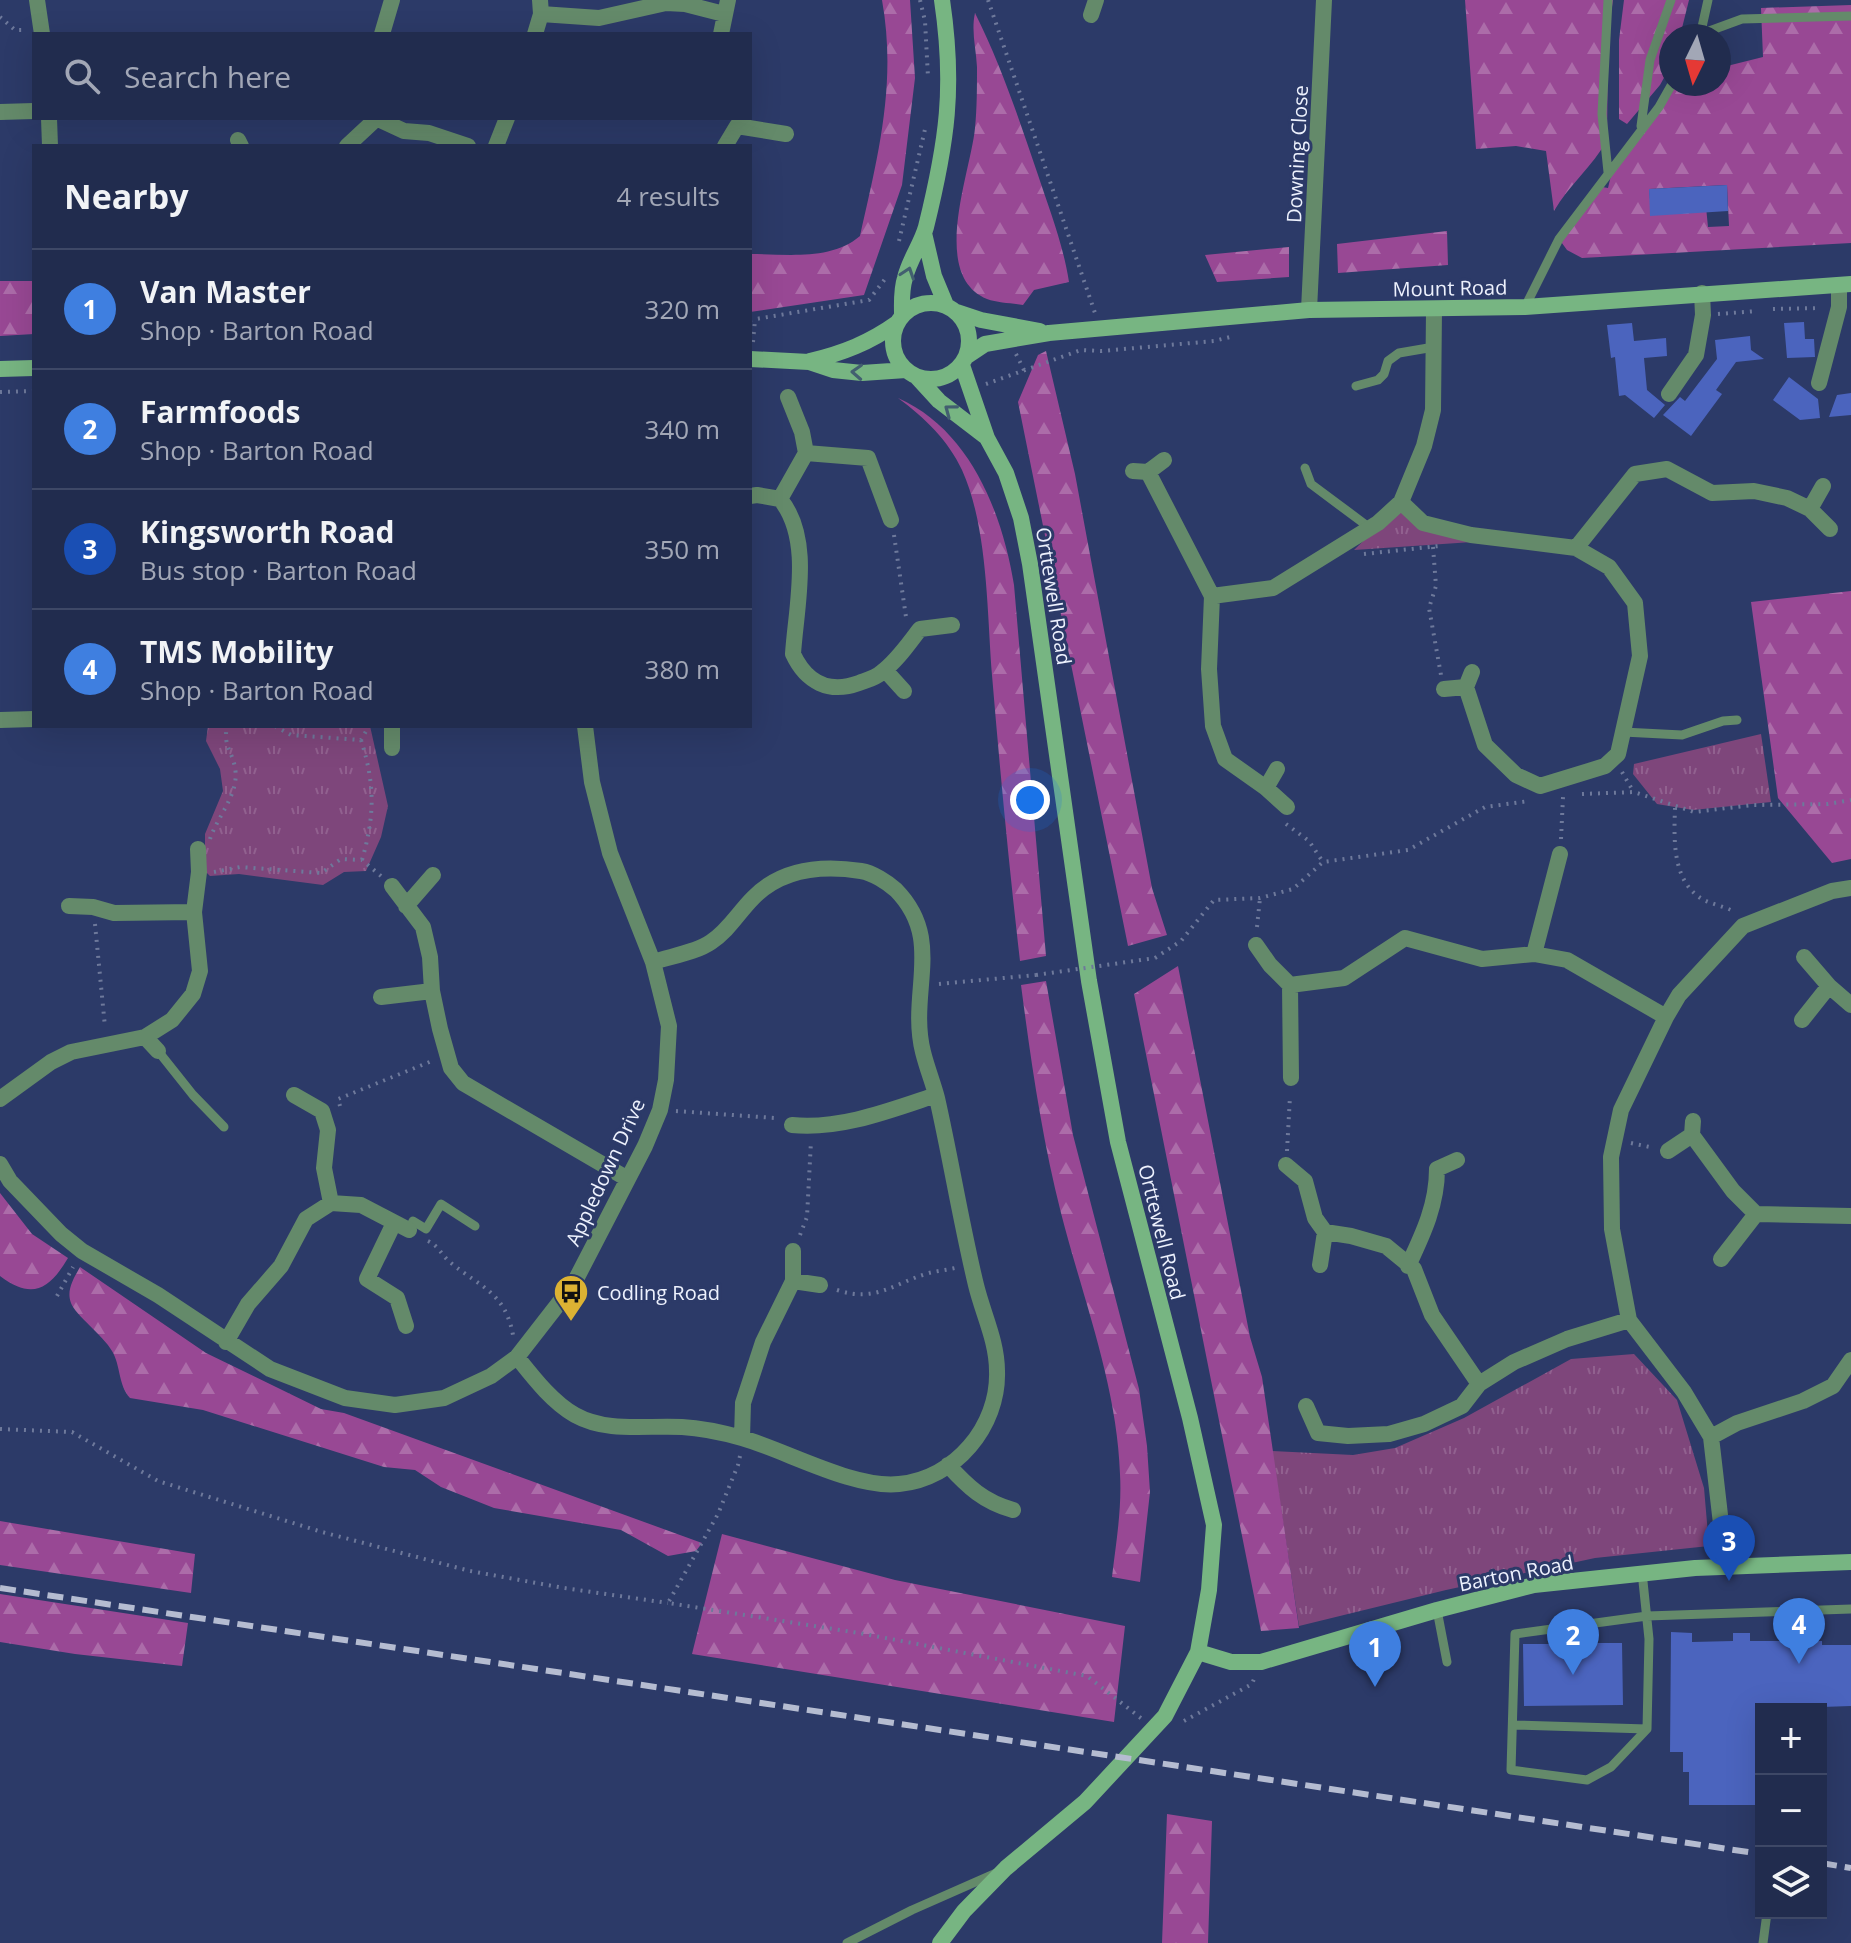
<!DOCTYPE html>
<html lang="en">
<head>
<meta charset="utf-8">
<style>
	body { margin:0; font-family:"Open Sans",sans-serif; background:#2d3858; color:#f1f3f6 }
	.controls { position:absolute; right:24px; bottom:24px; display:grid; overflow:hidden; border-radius:0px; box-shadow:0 8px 32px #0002 }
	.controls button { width:72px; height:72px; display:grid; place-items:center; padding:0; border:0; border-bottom:2px solid #3e4866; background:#212c4e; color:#f1f3f6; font:40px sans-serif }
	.compass { position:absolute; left:1659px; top:24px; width:72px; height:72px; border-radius:50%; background:#212c4e; box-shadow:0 8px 32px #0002; rotate:185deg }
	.you { position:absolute; left:1030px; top:800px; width:28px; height:28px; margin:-20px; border:6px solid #fff; border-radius:50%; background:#1a73e8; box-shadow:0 0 0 12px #1a73e833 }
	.badge { display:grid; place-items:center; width:52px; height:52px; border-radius:50%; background:#dcb233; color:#fff; font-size:26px; font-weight:700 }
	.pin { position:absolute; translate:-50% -66px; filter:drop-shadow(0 2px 4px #0008) }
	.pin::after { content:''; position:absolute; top:42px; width:28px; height:24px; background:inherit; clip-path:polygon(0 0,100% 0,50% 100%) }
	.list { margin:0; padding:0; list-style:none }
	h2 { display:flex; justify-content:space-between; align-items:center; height:104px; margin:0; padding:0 32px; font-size:34px }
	h2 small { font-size:26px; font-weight:400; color:#a2a7b6 }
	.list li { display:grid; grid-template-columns:52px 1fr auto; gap:24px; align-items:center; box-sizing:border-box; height:120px; padding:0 32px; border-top:2px solid #3e4866 }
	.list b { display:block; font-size:30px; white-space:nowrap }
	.list p { margin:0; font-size:26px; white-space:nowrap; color:#a2a7b6 }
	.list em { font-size:26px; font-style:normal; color:#a2a7b6 }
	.icon { flex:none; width:44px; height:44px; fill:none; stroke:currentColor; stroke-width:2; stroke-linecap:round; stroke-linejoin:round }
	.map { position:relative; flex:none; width:1851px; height:1943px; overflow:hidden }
	.search { position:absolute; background:#212c4e; box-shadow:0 8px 32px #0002; left:32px; top:32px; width:720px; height:88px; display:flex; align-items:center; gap:20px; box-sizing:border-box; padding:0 28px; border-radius:0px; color:#a2a7b6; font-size:30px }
	.panel { position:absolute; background:#212c4e; box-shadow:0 8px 32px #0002; left:32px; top:144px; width:720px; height:584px; border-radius:0px }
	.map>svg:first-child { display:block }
	.grass { fill:url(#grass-tufts) }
	.forest { fill:url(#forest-firs); fill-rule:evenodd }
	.building { fill:#4b64be }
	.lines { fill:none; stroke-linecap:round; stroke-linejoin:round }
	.path { stroke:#6e799b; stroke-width:4; stroke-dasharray:2 6; stroke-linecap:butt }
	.lane { stroke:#648a6a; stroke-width:9 }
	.street { stroke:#648a6a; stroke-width:16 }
	.secondary { stroke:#77b582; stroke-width:16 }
	.rail { stroke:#b5bcd1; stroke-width:6; stroke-dasharray:16 8; stroke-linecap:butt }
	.path-bridge { stroke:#6e799b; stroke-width:4; stroke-dasharray:2 6; stroke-linecap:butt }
	.oneway { stroke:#425f70 }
	.labels { text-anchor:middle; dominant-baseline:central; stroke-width:6; stroke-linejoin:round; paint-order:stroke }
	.street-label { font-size:20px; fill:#edf1fd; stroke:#2c3a68 }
	.poi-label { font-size:20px; fill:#edf1fd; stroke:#2c3a68; text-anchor:start }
</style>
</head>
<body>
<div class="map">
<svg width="1851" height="1943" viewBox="0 0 1851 1943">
	<defs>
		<pattern id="grass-tufts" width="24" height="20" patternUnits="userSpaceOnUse" patternTransform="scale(2)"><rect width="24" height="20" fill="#7e467b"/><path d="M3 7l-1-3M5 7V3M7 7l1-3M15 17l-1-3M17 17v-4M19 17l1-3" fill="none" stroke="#91618f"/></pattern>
		<pattern id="forest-firs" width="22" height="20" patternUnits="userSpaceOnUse" patternTransform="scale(2)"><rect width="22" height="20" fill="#984894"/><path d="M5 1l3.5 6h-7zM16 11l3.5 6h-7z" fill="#ac6ca9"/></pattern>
	</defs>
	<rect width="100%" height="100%" fill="#2c3a68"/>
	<path class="grass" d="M 1402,503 L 1424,523 L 1487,541 L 1354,550 Z
		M 208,726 L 370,726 L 388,806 L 381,837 L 366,871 L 344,872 L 323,885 L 239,874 L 210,876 L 205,871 L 205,834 L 223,791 L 220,769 L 206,741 Z
		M 1761,734 L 1771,802 L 1693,810 L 1657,804 L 1633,774 L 1634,764 Z
		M 1634,1354 L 1677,1400 L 1704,1488 L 1709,1546 L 1595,1558 L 1446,1590 L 1299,1626 L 1272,1451 L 1353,1455 L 1395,1448 L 1464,1418 L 1571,1359 Z"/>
	<path class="forest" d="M 882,0 L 910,0 L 915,78 L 902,185 L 864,295 L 750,312 L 750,254 C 786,254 831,261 860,236 C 878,156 897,83 882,0 Z
		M 1465,0 L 1613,0 L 1608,35 L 1607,140 C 1593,166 1569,185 1554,211 L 1546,151 L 1516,146 L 1476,149 Z
		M 1624,0 L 1689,0 L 1680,36 L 1671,36 L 1671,65 L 1660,85 L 1627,124 L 1619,119 L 1619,40 Z
		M 1851,5 L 1851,243 L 1582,258 L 1567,250 L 1559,239 L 1596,186 L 1608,188 L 1614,163 L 1678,84 L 1719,84 L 1719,68 L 1763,57 L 1761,8 ZM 1727,185 L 1729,226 L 1708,227 L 1706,207 L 1651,210 L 1649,189 Z
		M 975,13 C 1001,65 1019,119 1038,175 C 1050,211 1063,244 1069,282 L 1034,290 L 1023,305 C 1012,303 998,303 987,299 C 929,275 971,172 975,128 C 977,109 977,87 977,67 C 976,48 971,31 975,13 Z
		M 1447,231 L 1448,265 L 1338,273 L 1337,244 Z
		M 1289,247 L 1289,277 L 1217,282 L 1205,255 Z
		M 0,281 L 34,281 L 34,334 L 0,336 Z
		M 1046,351 L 1075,474 L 1152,888 L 1167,935 L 1128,946 L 1018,402 L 1038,355 Z
		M 898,398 C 970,430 1002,512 1014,585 L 1046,956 L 1020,961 C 1009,866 1000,771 992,675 C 987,613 988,527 962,470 C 948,440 925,418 898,398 Z
		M 1851,591 L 1851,859 L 1832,863 L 1778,798 L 1751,602 Z
		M 1178,966 L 1250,1337 L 1262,1377 L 1299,1628 L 1261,1631 L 1134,994 Z
		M 1046,981 L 1073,1135 L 1139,1389 L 1147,1446 L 1150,1492 L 1140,1582 L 1112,1577 C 1116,1543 1122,1509 1120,1474 C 1117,1385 1083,1299 1061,1213 C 1042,1138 1031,1062 1021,985 Z
		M 0,1193 L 32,1234 L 68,1258 C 49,1290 32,1300 0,1276 Z
		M 80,1267 L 206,1353 L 321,1409 L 344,1413 L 702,1543 L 696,1551 L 668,1556 L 621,1530 L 494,1508 L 441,1487 L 415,1470 L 384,1467 L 203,1410 L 130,1398 C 118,1385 121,1366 112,1351 C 103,1335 75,1315 71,1303 C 66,1290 74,1278 80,1267 Z
		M 0,1521 L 195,1554 L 191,1593 L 0,1565 Z
		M 722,1534 L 895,1580 L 1125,1626 L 1114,1722 L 692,1654 Z
		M 0,1594 L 188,1623 L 182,1666 L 75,1654 L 0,1642 Z
		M 1167,1814 L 1212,1821 L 1208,1943 L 1162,1943 Z"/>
	<path class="building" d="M 1727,185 L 1728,211 L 1650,216 L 1649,189 Z
		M 1804,322 L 1805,339 L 1814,339 L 1815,357 L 1787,358 L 1784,323 Z
		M 1632,323 L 1634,341 L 1666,338 L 1667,356 L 1644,358 L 1647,390 L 1665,405 L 1654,418 L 1625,395 L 1619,396 L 1615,357 L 1611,358 L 1607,325 Z
		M 1750,336 L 1751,350 L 1764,359 L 1736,362 L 1716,390 L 1722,394 L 1691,436 L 1663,415 L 1680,397 L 1685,401 L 1717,359 L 1715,340 Z
		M 1789,377 L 1818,399 L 1820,418 L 1800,420 L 1773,400 Z
		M 1851,393 L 1851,415 L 1829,417 L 1837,395 Z
		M 1671,1632 L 1692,1633 L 1692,1642 L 1733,1641 L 1733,1633 L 1750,1633 L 1750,1641 L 1822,1641 L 1822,1645 L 1851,1645 L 1851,1706 L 1761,1709 L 1761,1805 L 1689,1805 L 1689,1772 L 1683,1772 L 1683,1752 L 1670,1752 Z
		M 1562,1637 L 1583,1637 L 1583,1643 L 1622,1643 L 1623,1705 L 1524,1706 L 1523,1644 L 1562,1644 Z"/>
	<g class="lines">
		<path class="path" d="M 920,0 L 925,21 L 928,77
			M 988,0 L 1095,313
			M 0,17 L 15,30 L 23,30
			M 899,241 L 926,125
			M 1773,309 L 1821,308
			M 1718,314 L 1757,311
			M 750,320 L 869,300 L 885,279
			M 753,342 L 755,320
			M 1016,354 L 1024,370
			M 986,384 L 1081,350 L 1102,351 L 1214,341 L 1230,337
			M 0,392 L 34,391
			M 894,535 L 906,617
			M 1433,547 L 1436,586 L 1429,608 L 1441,675
			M 1364,554 L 1439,546
			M 275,726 L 291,735 L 361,740 L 369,726
			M 361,740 C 375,784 375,815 362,860
			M 1622,772 L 1633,791
			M 1582,794 L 1634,792 L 1694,812 L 1753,805 L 1828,804 L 1851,800
			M 1675,808 C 1674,838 1672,878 1699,897 C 1709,904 1724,906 1735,912
			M 1286,824 L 1309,841 L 1323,862
			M 210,839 C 217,817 240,793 235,768 C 232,750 223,747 227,726
			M 1561,839 L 1563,797
			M 214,872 L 240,867 L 321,873 L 341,859 L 362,860 L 381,876
			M 95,924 L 105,1027
			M 1257,927 L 1260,898
			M 1155,958 L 1181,941 L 1214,900 L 1260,898 L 1293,889 L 1323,862 L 1408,850 L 1485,807 L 1529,801
			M 939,984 L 1036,975
			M 340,1106 L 338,1099 L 432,1061
			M 676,1111 L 775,1118
			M 1631,1143 L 1654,1148
			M 1287,1151 L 1290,1096
			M 800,1235 L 807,1217 L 811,1141
			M 428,1241 C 439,1246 442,1256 451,1263 C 480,1287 505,1292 513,1335
			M 837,1290 C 876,1303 894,1283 929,1273 C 937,1271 946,1270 955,1268
			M 57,1296 L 73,1267
			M 0,1429 L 72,1432 L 158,1481 L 322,1532 L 470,1571 L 564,1588 L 668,1603
			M 740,1456 L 738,1465 L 718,1514 L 668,1603 L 859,1633 L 1087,1676 L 1142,1719
			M 1184,1721 L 1252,1684 L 1254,1679"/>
		<path class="lane" d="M 1608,0 L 1602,114 L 1608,172
			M 1701,34 L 1742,19 L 1851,16
			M 1700,36 L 1708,0
			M 1641,126 L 1650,60 L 1671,0
			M 1525,307 L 1559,239 L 1659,107 L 1672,84
			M 1356,386 L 1378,380 L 1384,374 L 1388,361 L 1399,353 L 1434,347
			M 1305,468 L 1311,484 L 1370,528
			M 1623,732 L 1682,735 L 1723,721 L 1737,720
			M 158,1051 L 193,1095 L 224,1127
			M 409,1230 L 413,1221 L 426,1229 L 441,1204 L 475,1226
			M 1437,1610 L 1447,1662
			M 1514,1725 L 1647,1729 L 1649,1639 L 1642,1572
			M 1647,1729 L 1611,1767 L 1587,1780 L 1511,1770 L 1515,1634 L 1647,1616 L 1851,1609
			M 847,1943 L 912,1910 L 996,1873
			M 1763,1943 L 1767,1913"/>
		<path class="street" d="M 37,0 L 42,34
			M 541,14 L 599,18 L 666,3 L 685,4 L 724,14
			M 1091,15 L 1096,0
			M 382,34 L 392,0
			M 535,34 L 541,14 L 540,0
			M 721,34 L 728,0
			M 0,112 L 34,111
			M 49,118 L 50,146
			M 376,118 L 404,131 L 429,133 L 468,146
			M 238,140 L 241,146
			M 347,146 L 376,119
			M 496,146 L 507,118
			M 725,146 L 737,126 L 786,134
			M 1309,310 L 1324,0
			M 1819,383 L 1839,307 L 1839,285
			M 1669,394 L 1696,355 L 1703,315 L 1702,293
			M 788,397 L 802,432 L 806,453 L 868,458 L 891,520
			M 1133,471 L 1148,472 L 1164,460
			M 1148,472 L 1212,596 L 1209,669 L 1213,726 L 1225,759 L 1266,788 L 1287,807
			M 1823,486 L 1810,509 L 1830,529
			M 750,496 L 757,495 L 780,499 L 806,453
			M 780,499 C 813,539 796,606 793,654 C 806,682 829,694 859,683 C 867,680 876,678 882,672 C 897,661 909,643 920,629 L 952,625
			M 1401,502 L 1423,523 L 1471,535 L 1576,548 L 1609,567 L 1635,603 L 1640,656 L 1618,754 L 1605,766 L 1540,786 L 1516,775 L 1485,745 L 1466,687
			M 1576,548 L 1635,474 L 1667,469 L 1712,493 L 1754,491 L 1787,498 L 1810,509
			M 1212,596 L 1273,588 L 1378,523 L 1401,502 L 1424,446 L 1433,410 L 1434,310
			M 885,670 L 904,691
			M 1444,689 L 1466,687 L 1472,672
			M 0,720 L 34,719
			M 392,748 L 392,726
			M 1266,788 L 1277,769
			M 392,886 L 423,927 L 430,957 L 432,991 L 440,1029 L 451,1068 L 463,1083 L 626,1178
			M 69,906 L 93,907 L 114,913 L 194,912
			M 406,906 L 433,875
			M 1256,945 L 1270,965 L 1290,985 L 1291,1078
			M 1534,954 L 1560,854
			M 1804,957 L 1829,986 L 1851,1005
			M 1290,985 L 1344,978 L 1405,938 L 1482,959 L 1534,954 L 1567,960 L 1666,1017
			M 381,997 L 432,991
			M 1802,1020 L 1829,986
			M 145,1037 L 158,1051
			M 294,1095 L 322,1111 L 328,1130 L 324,1168 L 331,1203
			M 0,1099 L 51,1062 L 71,1052 L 145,1037 L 172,1020 L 193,994 L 200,971 L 194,912 L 199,872 L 198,849
			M 792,1125 C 840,1130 891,1110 936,1095
			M 1692,1135 L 1733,1191 L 1756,1214 L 1851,1216
			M 1668,1151 L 1692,1135 L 1693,1121
			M 0,1164 L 10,1181 L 61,1234 L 82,1251 L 158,1295 L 270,1369 L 345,1398 L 395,1405 L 444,1398 L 491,1376 L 517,1357 L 573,1285 L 645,1146 L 660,1110 L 666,1080 L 669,1026 L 653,962 L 610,853 L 592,782 L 585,726
			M 1286,1165 L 1305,1181 L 1315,1218 L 1325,1232 L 1351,1236 L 1386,1246 L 1414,1269 L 1432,1315 L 1479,1384
			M 394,1223 L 367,1279 L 397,1298 L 406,1326
			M 793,1251 L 793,1281 L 820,1285
			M 1721,1259 L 1756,1214
			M 1320,1265 L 1325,1232
			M 1408,1266 C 1423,1234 1437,1205 1437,1169 L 1457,1160
			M 226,1342 L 248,1304 L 281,1266 L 306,1219 L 331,1203 L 361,1205 L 409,1230
			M 517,1357 C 533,1377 552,1402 575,1415 C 607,1433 646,1425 682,1427 C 701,1428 724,1433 742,1438 C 787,1451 854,1489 899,1484 C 955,1479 999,1426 997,1371 C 997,1341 983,1314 976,1285 C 961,1223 951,1160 937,1098 C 933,1083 927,1068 923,1052 C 908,992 945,940 896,890 C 887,882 873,873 861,871 C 822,865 781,869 753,898 C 738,913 729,930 711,942 C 695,953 671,956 653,962
			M 1306,1406 L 1318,1433 L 1348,1436 L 1389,1434 L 1424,1424 L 1462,1406 L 1479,1384 L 1514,1362 L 1567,1339 L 1629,1320
			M 1711,1437 L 1737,1423 L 1803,1401 L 1833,1386 L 1851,1360
			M 742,1438 L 743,1403 L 763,1342 L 793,1281
			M 948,1465 C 968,1487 984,1502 1013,1510
			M 1726,1567 L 1711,1437 L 1684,1392 L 1629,1320 L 1612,1229 L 1611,1157 L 1621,1110 L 1666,1017 L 1679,995 L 1743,926 L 1832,891 L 1851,888"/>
		<path class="secondary" d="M 924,233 L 934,276 L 946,305
			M893 341a38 38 0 1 1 76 0a38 38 0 1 1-76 0Z
			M 957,312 L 981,320 L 1040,331
			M 902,315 C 902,303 901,290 905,278 C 909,260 921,245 926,227 C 947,142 955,87 942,0
			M 967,356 L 985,344 L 1049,333 L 1309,310 L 1525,307 L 1851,284
			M 750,359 L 809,362 L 833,370 L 862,373 L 906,370
			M 810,361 C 843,353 869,343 897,323
			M 0,369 L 34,368
			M 917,377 L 939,401 L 986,437
			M 1198,1652 L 1231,1662 L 1261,1662 L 1437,1610 L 1534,1585 L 1695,1568 L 1851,1562
			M 940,1943 L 964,1911 L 1006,1868 L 1085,1802 L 1165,1716 L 1198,1652 L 1209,1590 L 1214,1525 L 1190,1418 L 1118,1142 L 1089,981 L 1030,564 L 1021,518 L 1006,473 L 987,438 L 962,365"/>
		<path class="rail" d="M 0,1588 L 1761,1854
			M 1821,1863 L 1851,1868"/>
		<path class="path-bridge" d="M 1036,975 L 1155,958"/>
	</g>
	<defs><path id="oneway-chevron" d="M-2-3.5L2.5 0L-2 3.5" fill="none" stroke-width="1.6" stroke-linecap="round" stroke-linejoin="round" transform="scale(2)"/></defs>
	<g class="oneway">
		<use href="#oneway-chevron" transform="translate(908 273) rotate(-71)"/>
		<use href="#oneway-chevron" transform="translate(857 372) rotate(-177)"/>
		<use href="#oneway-chevron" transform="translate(950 410) rotate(-143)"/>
	</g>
	<defs>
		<symbol id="bus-pin" viewBox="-11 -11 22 30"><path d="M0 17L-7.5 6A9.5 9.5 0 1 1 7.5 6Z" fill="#dcb233" stroke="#2c3a68"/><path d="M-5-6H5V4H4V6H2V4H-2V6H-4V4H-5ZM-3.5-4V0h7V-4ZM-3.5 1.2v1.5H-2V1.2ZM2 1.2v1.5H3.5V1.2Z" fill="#111"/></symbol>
	</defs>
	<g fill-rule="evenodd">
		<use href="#bus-pin" x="551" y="1272" width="40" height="54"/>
	</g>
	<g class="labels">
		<g class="street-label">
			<text transform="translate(1297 154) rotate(-87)">Downing Close</text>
			<text transform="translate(1450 288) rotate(-1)">Mount Road</text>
			<text transform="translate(1054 596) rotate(81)">Orttewell Road</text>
			<text transform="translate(605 1172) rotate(-65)">Appledown Drive</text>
			<text transform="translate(1162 1232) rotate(76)">Orttewell Road</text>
			<text transform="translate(1516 1573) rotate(-11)">Barton Road</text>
		</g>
		<g class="poi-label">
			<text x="597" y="1292">Codling Road</text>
		</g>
	</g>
</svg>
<div class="controls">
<button>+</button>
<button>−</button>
<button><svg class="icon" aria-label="layers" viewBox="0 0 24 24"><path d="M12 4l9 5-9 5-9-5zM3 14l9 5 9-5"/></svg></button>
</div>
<svg class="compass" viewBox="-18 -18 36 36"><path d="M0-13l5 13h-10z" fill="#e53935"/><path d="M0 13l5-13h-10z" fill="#a2a7b6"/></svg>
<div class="you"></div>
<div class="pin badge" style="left:1375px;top:1687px;background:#3f7fe0">1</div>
<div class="pin badge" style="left:1573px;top:1675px;background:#3f7fe0">2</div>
<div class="pin badge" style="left:1729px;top:1581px;background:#1a4fb4">3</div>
<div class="pin badge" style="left:1799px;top:1664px;background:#3f7fe0">4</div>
<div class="search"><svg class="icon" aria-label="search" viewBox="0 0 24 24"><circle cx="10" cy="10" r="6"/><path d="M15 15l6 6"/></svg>Search here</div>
<section class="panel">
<h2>Nearby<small>4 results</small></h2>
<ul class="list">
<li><span class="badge" style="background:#3f7fe0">1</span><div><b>Van Master</b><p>Shop · Barton Road</p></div><em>320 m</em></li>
<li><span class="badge" style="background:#3f7fe0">2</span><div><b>Farmfoods</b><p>Shop · Barton Road</p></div><em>340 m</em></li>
<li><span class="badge" style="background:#1a4fb4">3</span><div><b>Kingsworth Road</b><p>Bus stop · Barton Road</p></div><em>350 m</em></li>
<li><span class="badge" style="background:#3f7fe0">4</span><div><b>TMS Mobility</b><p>Shop · Barton Road</p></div><em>380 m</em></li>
</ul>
</section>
</div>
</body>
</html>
